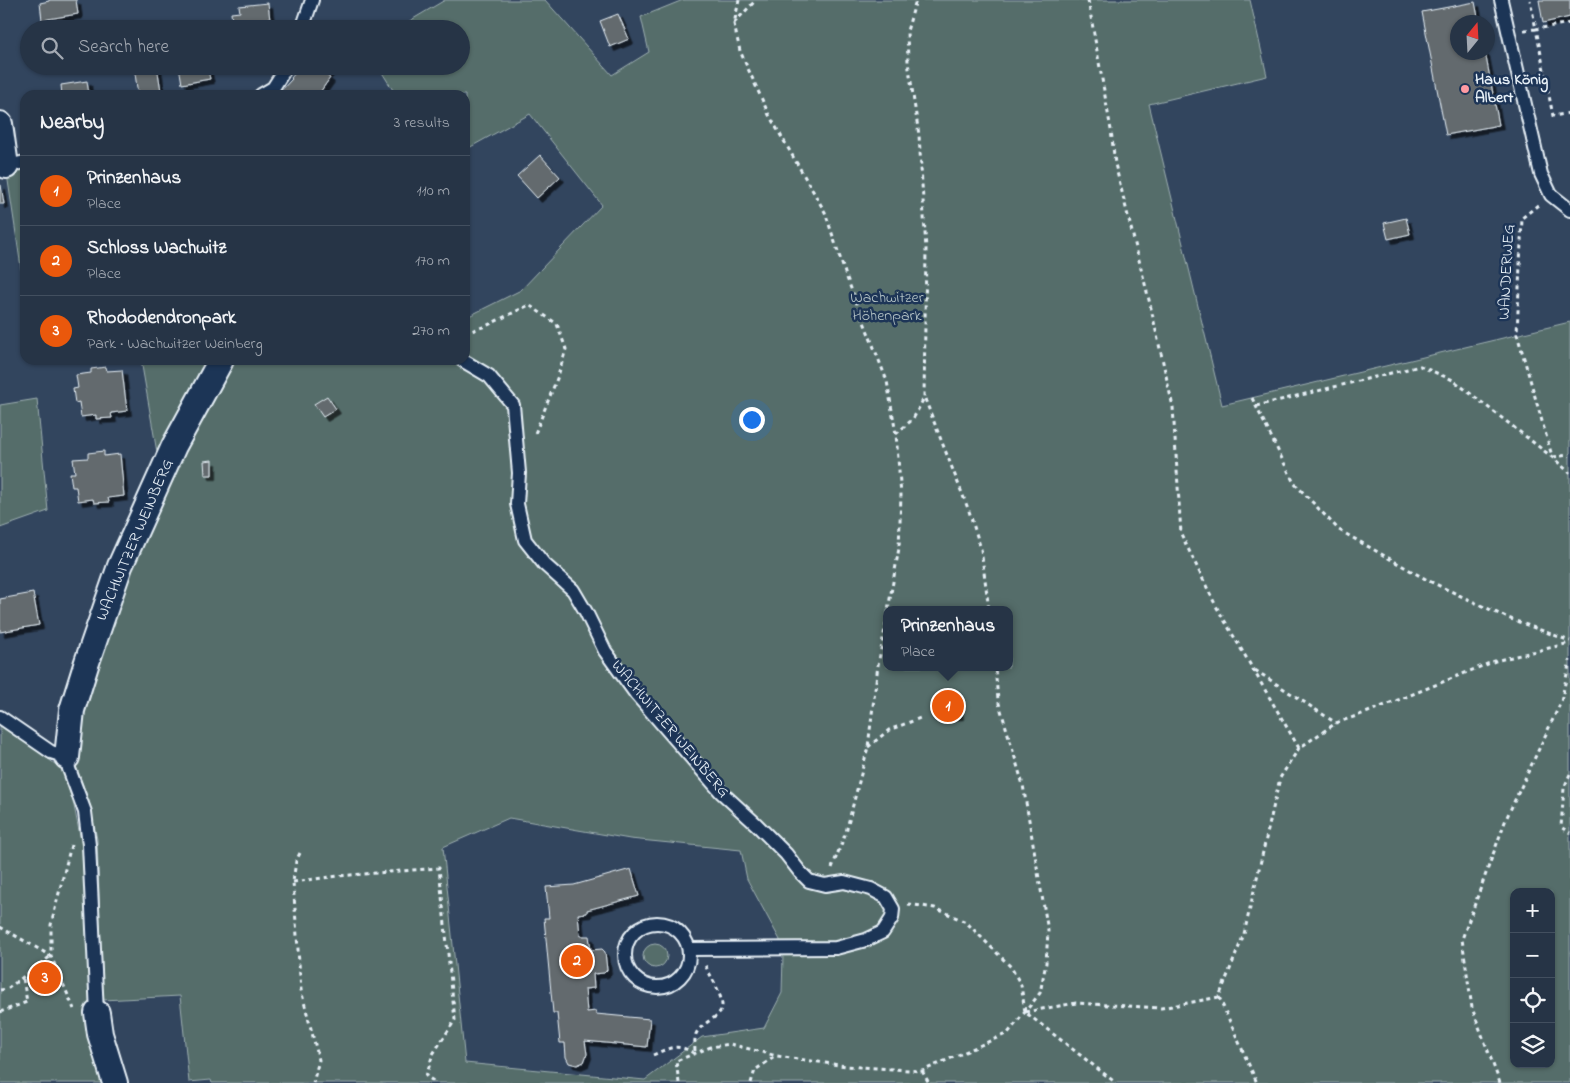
<!DOCTYPE html>
<html lang="en">
<head>
<meta charset="utf-8">
<style>
	body { margin:0; font-family:"Indie Flower",sans-serif; background:#2e3c4d; color:#f1f3f6 }
	.controls { position:absolute; right:15px; bottom:15px; display:grid; overflow:hidden; border-radius:10px; box-shadow:0 1px 4px #0004 }
	.controls button { width:45px; height:45px; display:grid; place-items:center; padding:0; border:0; border-bottom:1px solid #424f5f; background:#263446; color:#f1f3f6; font:25px sans-serif }
	.compass { position:absolute; left:1450px; top:15px; width:45px; height:45px; border-radius:50%; background:#263446; box-shadow:0 1px 4px #0004; rotate:18deg }
	.you { position:absolute; left:751px; top:419px; width:18px; height:18px; margin:-12px; border:4px solid #fff; border-radius:50%; background:#1a73e8; box-shadow:0 0 0 8px #1a73e833 }
	.badge { display:grid; place-items:center; width:32px; height:32px; border-radius:50%; background:#ea580c; color:#fff; font-size:16px; font-weight:700 }
	.pin { position:absolute; translate:-50% -50%; border:2px solid #fff; box-shadow:0 1px 5px #0006 }
	.popup { position:absolute; left:883px; top:606px; width:130px; height:65px; box-sizing:border-box; display:grid; place-content:center; border-radius:10px; background:#263446; filter:drop-shadow(0 1px 4px #0005); font-size:16px; white-space:nowrap; color:#a4aab3 }
	.popup b { font-size:19px; color:#f1f3f6 }
	.popup::after { content:''; position:absolute; left:50%; top:100%; margin-left:-10px; border:10px solid transparent; border-top-color:#263446 }
	.list { margin:0; padding:0; list-style:none }
	h2 { display:flex; justify-content:space-between; align-items:center; height:65px; margin:0; padding:0 20px; font-size:21px }
	h2 small { font-size:16px; font-weight:400; color:#a4aab3 }
	.list li { display:grid; grid-template-columns:32px 1fr auto; gap:15px; align-items:center; box-sizing:border-box; height:70px; padding:0 20px; border-top:1px solid #424f5f }
	.list b { display:block; font-size:19px; white-space:nowrap }
	.list p { margin:0; font-size:16px; white-space:nowrap; color:#a4aab3 }
	.list em { font-size:16px; font-style:normal; color:#a4aab3 }
	.icon { flex:none; width:28px; height:28px; fill:none; stroke:currentColor; stroke-width:2; stroke-linecap:round; stroke-linejoin:round }
	.map { position:relative; flex:none; width:1570px; height:1083px; overflow:hidden }
	.search { position:absolute; background:#263446; box-shadow:0 1px 4px #0004; left:20px; top:20px; width:450px; height:55px; display:flex; align-items:center; gap:12px; box-sizing:border-box; padding:0 18px; border-radius:28px; color:#a4aab3; font-size:19px }
	.panel { position:absolute; background:#263446; box-shadow:0 1px 4px #0004; left:20px; top:90px; width:450px; height:275px; border-radius:15px }
	.map>svg:first-child { display:block }
	.green { fill:#546d6a; stroke:#9eafb1; fill-rule:evenodd }
	.building { fill:#636a6e; stroke:#e8f1f8; filter:url(#shadow) }
	.lines { fill:none; stroke-linecap:round; stroke-linejoin:round }
	.service-casing { stroke:#e8f1f8; stroke-width:16 }
	.minor-casing { stroke:#e8f1f8; stroke-width:28 }
	.path { stroke:#e8f1f8; stroke-width:3; stroke-dasharray:4 4; stroke-linecap:butt }
	.service { stroke:#1d3557; stroke-width:12 }
	.minor { stroke:#1d3557; stroke-width:24 }
	.poi-dot { fill:#ff9aa2; stroke:#1d3557; stroke-width:2 }
	.labels { text-anchor:middle; dominant-baseline:central; stroke-width:5; stroke-linejoin:round; paint-order:stroke }
	.poi-label { font-size:16px; font-weight:bold; fill:#e8f1f8; stroke:#1d3557; text-anchor:start }
	.street-label { font-size:16px; fill:#e8f1f8; stroke:#1d3557 }
	.park-label { font-size:16px; fill:#b4c3c6; stroke:#1d3557 }
</style>
</head>
<body>
<div class="map">
<svg width="1570" height="1083" viewBox="0 0 1570 1083">
	<defs>
		<filter id="shadow"><feDropShadow dx="4.5" dy="4.5" stdDeviation="0" flood-color="#0009"/></filter>
	</defs>
	<rect width="100%" height="100%" fill="#32455e"/>
	<filter id="ink" filterUnits="userSpaceOnUse"><feTurbulence type="fractalNoise" baseFrequency=".02" numOctaves="2"/><feDisplacementMap in="SourceGraphic" scale="10" xChannelSelector="R" yChannelSelector="G"/><feConvolveMatrix kernelMatrix="1 2 1 2 8 2 1 2 1" color-interpolation-filters="sRGB"/></filter>
	<g filter="url(#ink)">
		<path class="green" d="M 445,0 L 545,0 L 612,75 L 649,52 L 641,17 L 683,0 L 1250,0 L 1267,76 L 1149,104 L 1222,405 L 1570,322 L 1570,1083 L 212,1083 L 211,1080 L 189,1082 L 180,996 L 103,1000 L 97,839 L 89,801 L 74,761 L 85,703 L 128,576 L 183,453 L 232,360 L 465,360 L 465,318 L 521,290 L 602,205 L 530,114 L 465,150 L 465,95 L 396,95 L 378,66 L 461,66 L 461,29 L 396,29 ZM 887,610 L 1009,610 L 1009,667 L 887,667 ZM 509,818 L 630,839 L 741,850 L 747,879 L 780,940 L 783,956 L 782,993 L 764,1028 L 702,1037 L 645,1080 L 465,1063 L 443,847 ZM 1514,892 L 1551,892 L 1551,1064 L 1514,1064 Z
			M 25,170 L 25,294 L 7,174 Z
			M 141,360 L 208,360 L 189,393 L 159,464 Z
			M 37,399 L 48,511 L 0,528 L 0,405 Z
			M 0,723 L 63,770 L 74,806 L 82,846 L 90,948 L 107,1083 L 0,1083 Z
			M643 956a12 12 0 1 1 24 0a12 12 0 1 1-24 0Z"/>
		<path class="building" d="M 49,0 L 76,0 L 78,14 L 42,20 L 40,3 L 49,1 Z
			M 1539,0 L 1570,0 L 1570,17 L 1543,23 Z
			M 1475,2 L 1479,22 L 1458,22 L 1458,52 L 1485,52 L 1499,125 L 1446,135 L 1422,12 Z
			M 268,3 L 271,29 L 233,29 L 231,13 L 240,12 L 239,6 Z
			M 618,14 L 629,39 L 610,47 L 600,21 Z
			M 134,66 L 157,66 L 161,91 L 138,95 Z
			M 179,66 L 207,66 L 210,79 L 182,84 Z
			M 301,66 L 334,66 L 326,75 L 330,78 L 318,95 L 277,95 L 292,79 L 291,78 Z
			M 87,81 L 89,95 L 62,95 L 61,85 Z
			M 540,155 L 560,177 L 537,198 L 517,176 Z
			M 0,185 L 1,185 L 4,204 L 0,204 Z
			M 1406,218 L 1410,234 L 1388,239 L 1384,223 Z
			M 106,367 L 107,371 L 122,370 L 127,411 L 111,413 L 112,418 L 96,419 L 96,415 L 81,417 L 79,402 L 75,403 L 73,389 L 78,388 L 76,375 L 91,373 L 91,369 Z
			M 327,396 L 336,409 L 323,417 L 314,404 Z
			M 104,451 L 104,456 L 120,454 L 124,496 L 108,498 L 109,502 L 94,503 L 93,499 L 78,501 L 76,487 L 72,487 L 70,473 L 75,473 L 73,459 L 88,458 L 88,453 Z
			M 212,460 L 212,475 L 205,475 L 204,461 Z
			M 33,593 L 39,625 L 0,632 L 0,599 Z
			M 957,695 L 959,715 L 939,716 L 937,697 Z
			M 631,869 L 639,896 L 587,910 L 587,913 L 578,914 L 580,936 L 589,936 L 591,950 L 602,949 L 605,952 L 607,970 L 604,973 L 593,974 L 594,988 L 585,989 L 587,1012 L 596,1011 L 596,1014 L 650,1019 L 647,1047 L 585,1041 L 587,1054 L 584,1062 L 577,1065 L 569,1063 L 566,1057 L 565,1043 L 560,1043 L 557,1013 L 553,1013 L 544,918 L 549,918 L 546,887 L 574,885 Z"/>
		<g class="lines">
			<defs>
				<path id="service" d="M 1501,0 L 1541,174 L 1551,195 L 1570,210
					M 302,29 L 312,0
					M 261,95 L 273,88 L 287,66
					M 2,167 L 25,162
					M 462,360 L 489,376 L 513,405 L 519,473 L 517,504 L 525,540 L 544,564 L 573,590 L 586,612 L 605,651 L 636,694 L 721,792 L 756,824 L 786,854 L 800,872 L 809,881 L 825,885 L 844,882 L 871,889 L 886,897 L 893,909 L 892,918 L 883,932 L 866,940 L 836,948 L 689,949
					M 0,717 L 51,752 L 67,757 L 69,769 L 85,812 L 89,845 L 97,1013
					M625 955a32 32 0 1 1 64 0a32 32 0 1 1-64 0Z"/>
				<path id="minor" d="M 0,124 L 6,166
					M 67,757 L 72,710 L 87,662 L 120,566 L 174,446 L 221,360
					M 97,1013 L 100,1034 L 115,1083"/>
			</defs>
			<use href="#service" class="service-casing"/>
			<use href="#minor" class="minor-casing"/>
			<path class="path" d="M 739,0 L 734,24 L 740,51 L 769,115 L 825,212 L 845,273 L 887,381 L 896,434 L 901,495 L 899,548 L 888,610
				M 1088,0 L 1111,130 L 1115,164 L 1150,304 L 1173,407 L 1181,534 L 1216,606 L 1299,748
				M 734,23 L 756,0
				M 1570,23 L 1536,29 L 1553,116 L 1570,113
				M 1524,30 L 1536,29 L 1530,0
				M 1538,205 L 1522,218 L 1517,334 L 1552,456
				M 465,333 L 486,326 L 529,305 L 557,324 L 566,349 L 558,376 L 534,436
				M 1252,398 L 1294,483 L 1339,530 L 1429,581 L 1508,618 L 1570,641
				M 925,399 L 969,511 L 981,549 L 989,610
				M 1256,406 L 1420,366 L 1453,380 L 1552,457 L 1570,473
				M 896,434 L 913,419 L 924,398 L 926,249 L 919,135 L 908,62 L 907,31 L 916,0
				M 1553,457 L 1570,455
				M 1255,670 L 1336,723
				M 868,747 L 889,730 L 923,717
				M 1570,774 L 1564,788 L 1561,827 L 1570,833
				M 71,845 L 51,925 L 51,956 L 74,1009
				M 300,853 L 296,861 L 293,882 L 301,990 L 319,1060 L 313,1083
				M 832,868 L 846,832 L 868,747 L 878,665 L 887,618
				M 293,882 L 338,876 L 439,868 L 455,1020 L 433,1054 L 426,1076 L 436,1083
				M 908,904 L 935,908 L 966,922 L 1011,967 L 1021,985 L 1025,1012 L 1116,1083
				M 0,927 L 51,956
				M 0,990 L 7,989 L 51,956
				M 1219,997 L 1257,1083
				M 0,1012 L 27,1002 L 23,978
				M 1025,1012 L 1076,1003 L 1161,1008 L 1219,997 L 1244,934 L 1280,778 L 1299,748 L 1336,723 L 1368,712 L 1495,661 L 1570,643
				M 653,1055 C 671,1047 678,1043 695,1054 C 695,1048 694,1040 696,1034 C 701,1022 723,1017 722,1005 C 721,992 711,977 705,965
				M 922,1071 L 929,1083
				M 679,1083 L 676,1061 L 711,1047 L 730,1044 L 777,1056 L 846,1066 L 922,1071 L 1008,1033 L 1025,1012 L 1040,993 L 1046,963 L 1048,931 L 1023,785 L 998,700 L 995,667
				M 751,1083 L 755,1070 L 776,1056
				M 1500,1083 L 1472,1008 L 1462,939 L 1506,819 L 1561,702 L 1570,660"/>
			<use href="#service" class="service"/>
			<use href="#minor" class="minor"/>
		</g>
	</g>
	<circle class="poi-dot" cx="1465" cy="89" r="5"/>
	<g class="labels">
		<g class="poi-label">
			<text x="1475" y="80">Haus König<tspan x="1475" dy="18">Albert</tspan></text>
		</g>
		<g class="street-label">
			<text transform="translate(1507 272) rotate(-87)">WANDERWEG</text>
			<text transform="translate(135 540) rotate(-67)">WACHWITZER WEINBERG</text>
			<text transform="translate(670 729) rotate(50)">WACHWITZER WEINBERG</text>
		</g>
		<g class="park-label">
			<text x="887" y="298">Wachwitzer<tspan x="887" dy="18">Höhenpark</tspan></text>
		</g>
	</g>
</svg>
<div class="controls">
<button>+</button>
<button>−</button>
<button><svg class="icon" aria-label="locate" viewBox="0 0 24 24"><circle cx="12" cy="12" r="6"/><path d="M12 2v4M12 18v4M2 12h4M18 12h4"/></svg></button>
<button><svg class="icon" aria-label="layers" viewBox="0 0 24 24"><path d="M12 4l9 5-9 5-9-5zM3 14l9 5 9-5"/></svg></button>
</div>
<svg class="compass" viewBox="-18 -18 36 36"><path d="M0-13l5 13h-10z" fill="#e53935"/><path d="M0 13l5-13h-10z" fill="#a4aab3"/></svg>
<div class="you"></div>
<div class="pin badge" style="left:948px;top:706px">1</div>
<div class="popup"><b>Prinzenhaus</b>Place</div>
<div class="pin badge" style="left:577px;top:961px">2</div>
<div class="pin badge" style="left:45px;top:978px">3</div>
<div class="search"><svg class="icon" aria-label="search" viewBox="0 0 24 24"><circle cx="10" cy="10" r="6"/><path d="M15 15l6 6"/></svg>Search here</div>
<section class="panel">
<h2>Nearby<small>3 results</small></h2>
<ul class="list">
<li><span class="badge">1</span><div><b>Prinzenhaus</b><p>Place</p></div><em>110 m</em></li>
<li><span class="badge">2</span><div><b>Schloss Wachwitz</b><p>Place</p></div><em>170 m</em></li>
<li><span class="badge">3</span><div><b>Rhododendronpark</b><p>Park · Wachwitzer Weinberg</p></div><em>270 m</em></li>
</ul>
</section>
</div>
</body>
</html>
